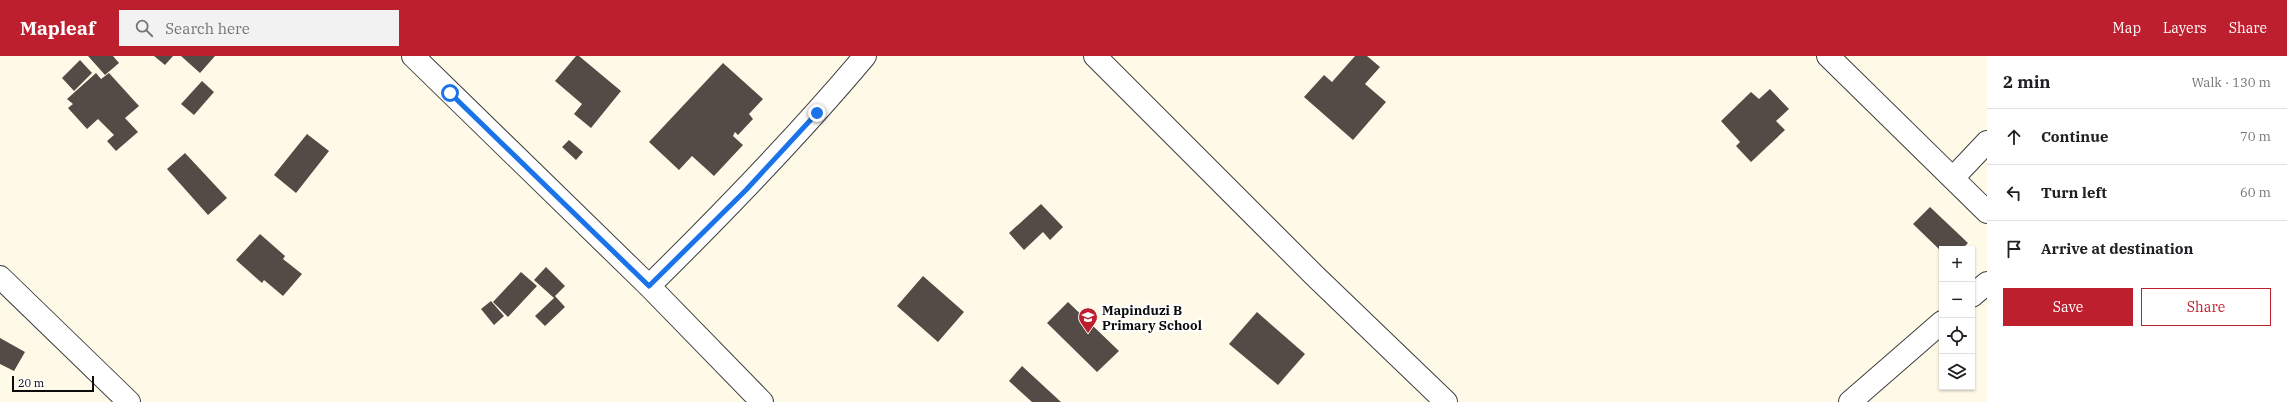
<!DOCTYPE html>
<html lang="en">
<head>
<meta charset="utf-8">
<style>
	body { margin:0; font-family:"IBM Plex Serif",serif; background:#f2f2f2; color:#202124 }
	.controls { position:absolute; right:12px; bottom:12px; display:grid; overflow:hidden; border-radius:0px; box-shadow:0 1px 3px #0004 }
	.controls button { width:36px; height:36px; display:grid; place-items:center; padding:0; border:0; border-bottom:1px solid #e0e0e0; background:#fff; color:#202124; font:20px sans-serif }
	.scale { position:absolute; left:12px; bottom:10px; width:82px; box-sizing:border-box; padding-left:4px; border:2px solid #0b0b0b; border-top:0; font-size:11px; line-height:14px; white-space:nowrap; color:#0b0b0b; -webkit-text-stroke:3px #fff; paint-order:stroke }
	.stop { position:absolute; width:12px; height:12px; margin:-9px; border:3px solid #1a73e8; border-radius:50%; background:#fff }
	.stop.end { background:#1a73e8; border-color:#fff; box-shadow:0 1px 4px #0008 }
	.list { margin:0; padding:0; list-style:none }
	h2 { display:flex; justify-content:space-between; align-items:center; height:52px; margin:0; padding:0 16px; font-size:17px }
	h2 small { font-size:13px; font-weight:400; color:#757577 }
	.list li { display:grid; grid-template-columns:26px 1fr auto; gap:12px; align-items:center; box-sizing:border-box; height:56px; padding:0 16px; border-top:1px solid #e0e0e0 }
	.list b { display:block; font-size:15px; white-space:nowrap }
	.list em { font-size:13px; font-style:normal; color:#757577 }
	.actions { display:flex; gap:8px; padding:12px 16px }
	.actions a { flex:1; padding:9px 0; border:1px solid #be1f2e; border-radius:0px; text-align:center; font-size:14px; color:#be1f2e }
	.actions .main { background:#be1f2e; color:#fff }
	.icon { flex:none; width:22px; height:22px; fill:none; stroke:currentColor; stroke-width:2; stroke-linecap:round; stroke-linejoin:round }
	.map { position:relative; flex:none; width:1987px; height:346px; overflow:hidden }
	header { display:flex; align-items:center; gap:24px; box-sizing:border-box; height:56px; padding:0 20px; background:#be1f2e; color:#fff }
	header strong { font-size:19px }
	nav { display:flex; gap:22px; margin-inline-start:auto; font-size:14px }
	.search { width:280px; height:36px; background:#f2f2f2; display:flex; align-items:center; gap:10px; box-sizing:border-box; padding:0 14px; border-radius:0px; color:#757577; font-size:15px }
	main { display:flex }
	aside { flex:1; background:#fff }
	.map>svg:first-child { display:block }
	.building { fill:#544b47 }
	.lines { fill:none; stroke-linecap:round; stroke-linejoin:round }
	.street-casing { stroke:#3e3e3e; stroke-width:24 }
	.street { stroke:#fff; stroke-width:22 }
	.route { stroke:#1a73e8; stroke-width:5 }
	.labels { text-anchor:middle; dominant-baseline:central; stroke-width:4; stroke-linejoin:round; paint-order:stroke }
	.poi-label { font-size:13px; font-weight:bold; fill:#0b0b0b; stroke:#fff; text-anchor:start }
</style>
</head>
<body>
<header>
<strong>Mapleaf</strong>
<div class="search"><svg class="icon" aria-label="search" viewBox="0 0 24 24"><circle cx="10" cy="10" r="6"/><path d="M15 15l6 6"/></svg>Search here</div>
<nav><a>Map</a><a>Layers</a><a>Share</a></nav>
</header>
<main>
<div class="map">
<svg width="1987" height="346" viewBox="0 0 1987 346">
	<rect width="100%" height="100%" fill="#fffae8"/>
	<path class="building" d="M 88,0 L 113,0 L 119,7 L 105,19 Z
		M 154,0 L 173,0 L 165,9 Z
		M 181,0 L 215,0 L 200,17 Z
		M 576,0 L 579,0 L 621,35 L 591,72 L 574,58 L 582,48 L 555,25 Z
		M 1355,0 L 1367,0 L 1380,11 L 1365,28 L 1386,46 L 1353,84 L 1304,41 L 1324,19 L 1332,26 Z
		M 80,4 L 92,17 L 74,35 L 62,22 Z
		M 723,7 L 763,43 L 749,58 L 753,63 L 738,79 L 735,76 L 733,80 L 743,89 L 714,120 L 692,100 L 679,114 L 649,86 Z
		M 96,17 L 101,23 L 109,17 L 139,50 L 125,62 L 138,76 L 116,95 L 107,85 L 114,79 L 98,63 L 87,73 L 68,52 L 73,48 L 67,43 Z
		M 202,25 L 214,36 L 194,59 L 181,48 Z
		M 1770,33 L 1789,53 L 1776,65 L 1785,74 L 1751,106 L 1736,90 L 1740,86 L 1721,65 L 1751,36 L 1759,43 Z
		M 307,78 L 329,95 L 296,137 L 274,119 Z
		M 569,84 L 583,96 L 576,104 L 562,91 Z
		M 185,97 L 227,142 L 208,159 L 167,113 Z
		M 1041,148 L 1063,171 L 1050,184 L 1043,176 L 1024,194 L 1009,177 Z
		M 1930,151 L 1968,187 L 1962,193 L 1942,193 L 1942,196 L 1913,168 Z
		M 260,178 L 285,200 L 283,203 L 302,218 L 283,240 L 264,224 L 262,227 L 236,204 Z
		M 546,211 L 565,230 L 555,240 L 565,251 L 545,270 L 535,260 L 554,242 L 534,224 Z
		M 521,216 L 537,230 L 508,261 L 493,246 Z
		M 923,220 L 964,256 L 938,286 L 897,250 Z
		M 491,245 L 504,260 L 494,269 L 481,253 Z
		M 1068,246 L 1119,295 L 1097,316 L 1047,267 Z
		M 1257,256 L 1305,298 L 1278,329 L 1229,288 Z
		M 0,282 L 25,296 L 14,315 L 0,308 Z
		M 1022,310 L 1061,346 L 1032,346 L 1009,325 Z"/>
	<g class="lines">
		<defs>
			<path id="street" d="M 413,0 L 649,230 L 762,346
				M 1095,0 L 1315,220 L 1446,346
				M 1828,0 L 1987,156
				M 1953,122 L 1987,86
				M 0,221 L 129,346
				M 649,230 C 724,156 797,81 865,0
				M 1972,240 L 1987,227
				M 1850,346 L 1942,266"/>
		</defs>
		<use href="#street" class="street-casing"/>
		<use href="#street" class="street"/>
	</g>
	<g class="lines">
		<path class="route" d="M 450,37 L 649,230 L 746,134 L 817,57"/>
	</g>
	<defs>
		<symbol id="school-pin" viewBox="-11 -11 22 30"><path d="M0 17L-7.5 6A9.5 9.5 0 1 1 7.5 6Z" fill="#be1f2e" stroke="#fff"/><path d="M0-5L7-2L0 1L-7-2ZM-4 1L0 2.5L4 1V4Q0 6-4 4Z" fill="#fff"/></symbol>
	</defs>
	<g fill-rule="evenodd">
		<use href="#school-pin" x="1077" y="250" width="22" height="30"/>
	</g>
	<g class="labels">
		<g class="poi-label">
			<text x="1102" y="254">Mapinduzi B<tspan x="1102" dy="15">Primary School</tspan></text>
		</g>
	</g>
</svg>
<div class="controls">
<button>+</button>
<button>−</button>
<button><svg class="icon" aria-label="locate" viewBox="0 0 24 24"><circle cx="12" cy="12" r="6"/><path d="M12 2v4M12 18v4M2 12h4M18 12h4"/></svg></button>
<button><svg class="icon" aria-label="layers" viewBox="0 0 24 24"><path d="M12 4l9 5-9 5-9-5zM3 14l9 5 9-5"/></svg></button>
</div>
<div class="scale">20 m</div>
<div class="stop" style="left:450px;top:37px"></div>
<div class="stop end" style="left:817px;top:57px"></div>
</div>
<aside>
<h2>2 min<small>Walk · 130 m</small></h2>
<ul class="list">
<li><svg class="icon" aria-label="ahead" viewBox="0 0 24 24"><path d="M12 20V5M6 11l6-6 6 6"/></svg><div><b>Continue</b></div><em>70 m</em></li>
<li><svg class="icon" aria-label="left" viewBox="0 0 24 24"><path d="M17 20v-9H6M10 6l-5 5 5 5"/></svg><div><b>Turn left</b></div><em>60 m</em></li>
<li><svg class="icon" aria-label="arrive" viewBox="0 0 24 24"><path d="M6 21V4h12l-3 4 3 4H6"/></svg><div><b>Arrive at destination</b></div></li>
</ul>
<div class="actions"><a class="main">Save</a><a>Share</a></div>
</aside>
</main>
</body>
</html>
